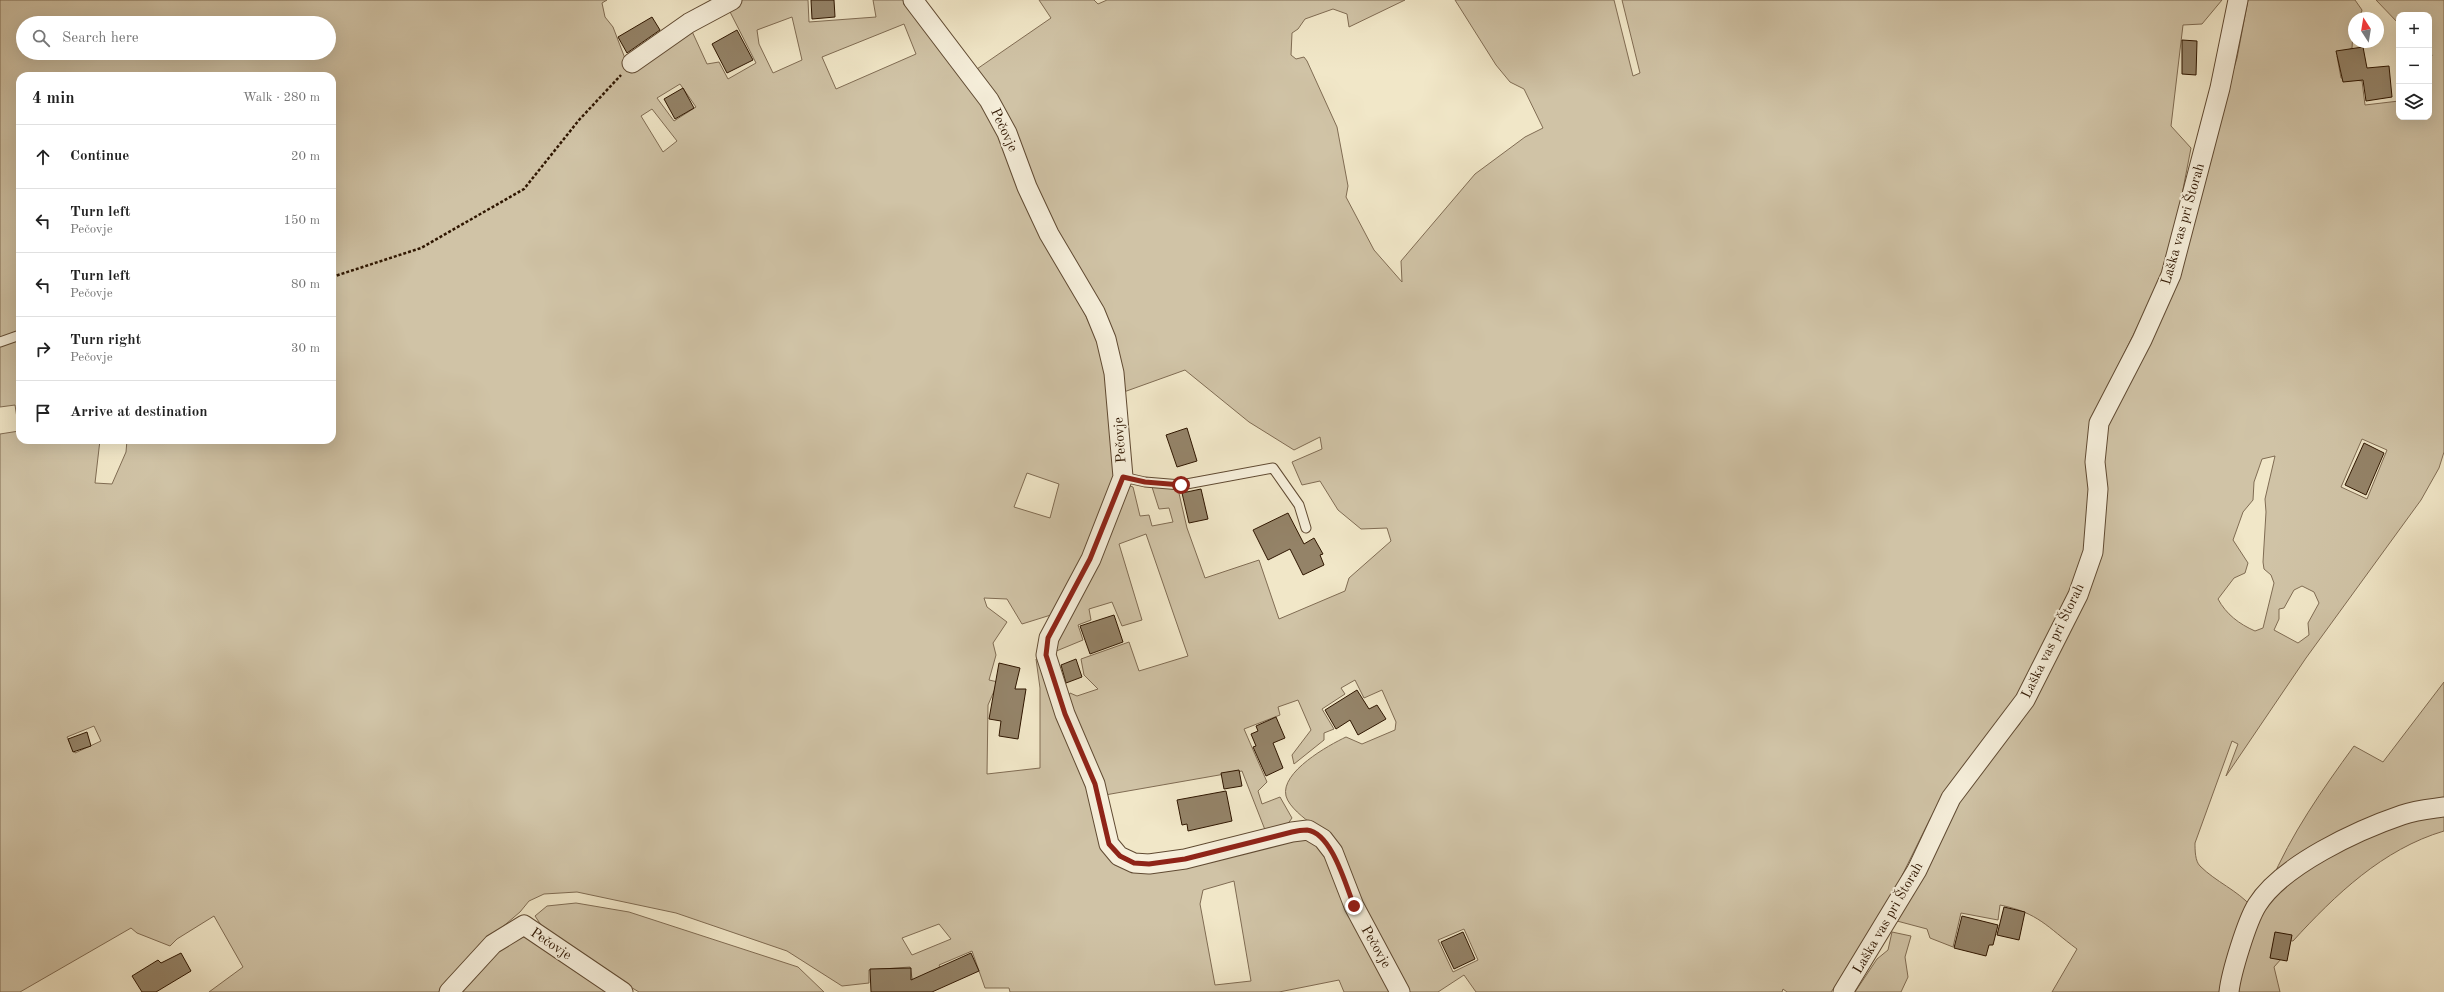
<!DOCTYPE html>
<html lang="en">
<head>
<meta charset="utf-8">
<style>
	body { margin:0; font-family:"Old Standard TT",serif; background:#f6f6f6; color:#222 }
	.controls { position:absolute; right:12px; top:12px; display:grid; overflow:hidden; border-radius:8px; box-shadow:0 4px 16px #0002 }
	.controls button { width:36px; height:36px; display:grid; place-items:center; padding:0; border:0; border-bottom:1px solid #e0e0e0; background:#fff; color:#222; font:20px sans-serif }
	.compass { position:absolute; left:2348px; top:12px; width:36px; height:36px; border-radius:50%; background:#fff; box-shadow:0 4px 16px #0002; rotate:348deg }
	.stop { position:absolute; width:12px; height:12px; margin:-9px; border:3px solid #8f2418; border-radius:50%; background:#fff }
	.stop.end { background:#8f2418; border-color:#fff; box-shadow:0 1px 4px #0008 }
	.list { margin:0; padding:0; list-style:none }
	h2 { display:flex; justify-content:space-between; align-items:center; height:52px; margin:0; padding:0 16px; font-size:17px }
	h2 small { font-size:13px; font-weight:400; color:#767676 }
	.list li { display:grid; grid-template-columns:26px 1fr auto; gap:12px; align-items:center; box-sizing:border-box; height:64px; padding:0 16px; border-top:1px solid #e0e0e0 }
	.list b { display:block; font-size:15px; white-space:nowrap }
	.list p { margin:0; font-size:13px; white-space:nowrap; color:#767676 }
	.list em { font-size:13px; font-style:normal; color:#767676 }
	.icon { flex:none; width:22px; height:22px; fill:none; stroke:currentColor; stroke-width:2; stroke-linecap:round; stroke-linejoin:round }
	.map { position:relative; flex:none; width:2444px; height:992px; overflow:hidden }
	.search { position:absolute; background:#fff; box-shadow:0 4px 16px #0002; left:16px; top:16px; width:320px; height:44px; display:flex; align-items:center; gap:10px; box-sizing:border-box; padding:0 14px; border-radius:22px; color:#767676; font-size:15px }
	.panel { position:absolute; background:#fff; box-shadow:0 4px 16px #0002; left:16px; top:72px; width:320px; height:372px; border-radius:12px }
	.map>svg:first-child { display:block }
	.green { fill:#d0c3a6; stroke:#806c53; fill-rule:evenodd }
	.building { fill:#948368; stroke:#2f1600 }
	.lines { fill:none; stroke-linecap:round; stroke-linejoin:round }
	.service-casing { stroke:#604a32; stroke-width:11 }
	.minor-casing { stroke:#604a32; stroke-width:21 }
	.path { stroke:#2f1600; stroke-width:2.5; stroke-dasharray:3 2; stroke-linecap:butt }
	.service { stroke:#f6efdb; stroke-width:9 }
	.minor { stroke:#f6efdb; stroke-width:19 }
	.route { stroke:#8f2418; stroke-width:5 }
	.labels { text-anchor:middle; dominant-baseline:central; stroke-width:4; stroke-linejoin:round; paint-order:stroke }
	.street-label { font-size:14px; fill:#2f1600; stroke:#f6efdb }
</style>
</head>
<body>
<div class="map">
<svg width="2444" height="992" viewBox="0 0 2444 992">
	<rect width="100%" height="100%" fill="#f1e7c8"/>
	<filter id="stains"><feTurbulence type="fractalNoise" baseFrequency=".005" numOctaves="4"/><feColorMatrix values="0 0 0 0 .2 0 0 0 0 .09 0 0 0 0 .02 0 0 0 .5 -.17"/></filter>
	<radialGradient id="worn" r=".72"><stop offset=".6" stop-color="#630" stop-opacity="0"/><stop offset="1" stop-color="#630" stop-opacity=".3"/></radialGradient>
	<path class="green" d="M 0,0 L 607,0 L 602,3 L 605,17 L 613,27 L 626,61 L 690,27 L 707,64 L 719,62 L 728,79 L 756,63 L 727,6 L 738,0 L 808,0 L 809,22 L 876,17 L 873,0 L 909,0 L 969,76 L 1107,353 L 1118,464 L 1094,538 L 1054,614 L 1022,624 L 1007,599 L 984,598 L 987,607 L 1007,622 L 993,643 L 996,655 L 989,680 L 998,682 L 988,705 L 987,774 L 1040,768 L 1040,688 L 1036,659 L 1043,661 L 1124,865 L 1302,836 L 1317,842 L 1395,992 L 1344,992 L 1339,980 L 1279,992 L 1010,992 L 1009,988 L 985,988 L 972,951 L 939,965 L 942,971 L 913,983 L 910,967 L 869,970 L 869,983 L 842,986 L 787,951 L 676,913 L 577,892 L 544,894 L 529,901 L 520,912 L 486,941 L 445,992 L 209,992 L 243,967 L 214,916 L 177,939 L 170,946 L 137,933 L 131,928 L 20,992 L 0,992 L 0,434 L 19,431 L 15,405 L 0,407 ZM 792,17 L 802,60 L 773,73 L 759,44 L 757,30 ZM 23,23 L 329,23 L 329,53 L 23,53 ZM 904,24 L 916,54 L 836,89 L 822,57 ZM 20,76 L 332,76 L 332,440 L 127,440 L 126,452 L 112,484 L 95,483 L 100,440 L 20,440 ZM 680,84 L 696,107 L 674,121 L 657,98 ZM 652,109 L 677,141 L 663,152 L 641,116 ZM 1027,473 L 1059,484 L 1050,518 L 1014,507 ZM 94,726 L 101,741 L 75,753 L 67,737 ZM 1234,881 L 1251,981 L 1215,985 L 1200,904 L 1203,890 ZM 939,924 L 951,939 L 912,955 L 902,938 Z
		M 1039,0 L 1094,0 L 1098,4 L 1107,0 L 1405,0 L 1349,27 L 1347,14 L 1333,9 L 1305,19 L 1298,29 L 1292,33 L 1291,55 L 1296,59 L 1304,57 L 1307,61 L 1337,127 L 1348,186 L 1346,197 L 1374,250 L 1402,282 L 1401,261 L 1475,174 L 1525,137 L 1543,128 L 1524,89 L 1510,82 L 1496,65 L 1455,0 L 1614,0 L 1633,76 L 1640,73 L 1622,0 L 2222,0 L 2202,24 L 2183,25 L 2171,126 L 2191,148 L 2178,215 L 2162,277 L 2096,410 L 2090,543 L 2072,596 L 2019,700 L 1996,726 L 1930,819 L 1875,930 L 1831,992 L 1787,992 L 1783,989 L 1782,992 L 1476,992 L 1464,975 L 1438,992 L 1406,992 L 1313,825 C 1304,818 1289,807 1286,796 C 1280,772 1329,745 1346,737 L 1362,744 L 1395,730 L 1396,722 L 1382,690 L 1364,698 L 1355,680 L 1341,688 L 1345,694 L 1322,709 L 1334,729 L 1324,733 L 1324,740 L 1294,764 L 1292,755 L 1311,730 L 1298,700 L 1278,707 L 1280,715 L 1244,729 L 1267,782 L 1258,791 L 1262,804 L 1280,797 L 1292,818 L 1287,825 L 1267,835 L 1242,771 L 1105,795 L 1067,700 L 1070,693 L 1077,696 L 1098,689 L 1084,675 L 1081,659 L 1129,642 L 1139,671 L 1188,656 L 1146,534 L 1119,544 L 1142,620 L 1122,626 L 1112,602 L 1089,609 L 1091,620 L 1078,625 L 1083,640 L 1054,652 L 1052,648 L 1127,485 L 1133,487 L 1140,516 L 1149,515 L 1152,526 L 1173,522 L 1169,508 L 1159,509 L 1152,487 L 1178,489 L 1187,528 L 1205,578 L 1259,560 L 1279,619 L 1345,591 L 1349,578 L 1391,541 L 1387,528 L 1361,529 L 1338,510 L 1320,481 L 1302,485 L 1292,462 L 1322,449 L 1320,437 L 1294,450 L 1249,422 L 1185,370 L 1121,393 L 974,71 L 1051,18 ZM 1464,929 L 1478,960 L 1453,972 L 1438,940 Z
		M 2248,0 L 2355,0 L 2362,10 L 2360,18 L 2354,18 L 2352,48 L 2337,56 L 2341,78 L 2362,81 L 2365,105 L 2399,101 L 2399,117 L 2429,117 L 2429,56 L 2432,56 L 2429,45 L 2429,15 L 2399,15 L 2399,24 L 2376,0 L 2444,0 L 2444,452 L 2439,468 L 2421,500 L 2306,658 L 2226,776 L 2238,744 L 2232,741 L 2195,843 C 2195,850 2195,861 2200,866 C 2216,882 2237,890 2252,907 L 2225,992 L 2052,992 L 2077,949 C 2047,927 2039,913 2000,905 L 1998,920 L 1961,913 L 1953,947 L 1930,938 L 1927,929 L 1897,921 L 1960,799 L 1985,763 L 2019,725 L 2036,695 L 2093,574 L 2102,434 L 2151,336 L 2237,58 ZM 2362,439 L 2387,450 L 2367,499 L 2341,487 ZM 2275,456 L 2265,499 L 2266,512 L 2263,562 L 2264,569 L 2271,575 L 2274,583 L 2263,628 L 2255,631 C 2239,624 2226,614 2218,599 L 2234,578 L 2245,573 L 2248,563 L 2233,540 L 2243,512 L 2253,500 L 2254,482 L 2262,459 ZM 2302,586 L 2314,592 L 2319,603 L 2308,623 L 2309,635 L 2298,643 L 2274,630 L 2279,619 L 2279,609 L 2284,608 L 2294,590 Z
		M 2444,682 L 2444,804 L 2414,808 L 2270,884 C 2291,834 2322,790 2354,746 L 2383,762 Z
		M 2444,810 L 2444,831 C 2383,849 2335,895 2293,941 L 2282,940 L 2282,958 L 2274,967 L 2280,992 L 2234,992 L 2257,915 L 2294,874 L 2410,815 Z
		M 576,903 L 629,912 L 798,967 L 824,992 L 639,992 L 577,955 L 545,931 L 535,916 L 547,906 Z
		M 1892,932 L 1911,936 L 1905,957 L 1908,977 L 1901,992 L 1855,992 L 1877,959 L 1888,950 Z
		M 525,933 L 611,992 L 460,992 L 497,952 Z"/>
	<path class="building" d="M 811,0 L 834,0 L 835,17 L 812,19 Z
		M 652,17 L 660,30 L 627,53 L 618,37 Z
		M 737,30 L 753,60 L 727,73 L 712,44 Z
		M 2182,40 L 2197,41 L 2196,75 L 2182,74 Z
		M 2363,47 L 2367,68 L 2389,66 L 2392,97 L 2366,101 L 2363,80 L 2343,82 L 2336,51 Z
		M 683,88 L 694,108 L 675,119 L 664,99 Z
		M 1187,428 L 1197,461 L 1177,467 L 1166,435 Z
		M 2364,443 L 2384,453 L 2366,495 L 2345,485 Z
		M 1201,489 L 1208,519 L 1189,523 L 1182,493 Z
		M 1288,513 L 1304,544 L 1314,538 L 1323,554 L 1320,555 L 1324,565 L 1303,575 L 1290,549 L 1268,560 L 1253,530 Z
		M 1114,615 L 1123,642 L 1090,654 L 1080,626 Z
		M 1076,659 L 1082,677 L 1066,683 L 1061,665 Z
		M 999,663 L 1020,668 L 1015,689 L 1026,689 L 1018,739 L 999,736 L 1001,721 L 989,719 Z
		M 1357,690 L 1369,709 L 1377,705 L 1386,719 L 1358,735 L 1350,720 L 1336,729 L 1325,710 Z
		M 1276,717 L 1285,738 L 1273,743 L 1283,768 L 1266,776 L 1253,747 L 1256,746 L 1251,734 L 1258,731 L 1256,726 Z
		M 87,732 L 91,746 L 73,752 L 68,739 Z
		M 1239,770 L 1242,786 L 1224,789 L 1221,773 Z
		M 1226,791 L 1232,821 L 1188,831 L 1187,824 L 1182,825 L 1177,800 Z
		M 2004,907 L 2025,912 L 2019,940 L 1997,935 Z
		M 1962,916 L 1998,925 L 1993,945 L 1989,945 L 1986,956 L 1954,948 Z
		M 1463,932 L 1475,959 L 1454,969 L 1441,942 Z
		M 2275,932 L 2292,935 L 2287,961 L 2270,958 Z
		M 181,953 L 191,971 L 156,992 L 142,992 L 132,976 L 158,960 L 161,963 Z
		M 971,953 L 979,971 L 932,992 L 871,992 L 870,969 L 911,968 L 911,980 Z"/>
	<g class="lines">
		<defs>
			<path id="service" d="M 0,342 L 20,335
				M 1123,477 L 1145,482 L 1181,485 L 1273,468 L 1299,505 L 1306,528"/>
			<path id="minor" d="M 913,0 L 989,100 L 1007,133 L 1027,187 L 1049,234 L 1095,312 L 1106,339 L 1114,373 L 1123,477 L 1091,559 L 1049,638 L 1046,655 L 1065,714 L 1095,784 L 1109,844 L 1119,856 L 1134,863 L 1149,864 L 1185,859 L 1292,832 L 1308,830 L 1323,839 L 1333,852 L 1354,906 L 1400,992
				M 632,63 L 689,23 L 732,0
				M 449,992 L 493,944 L 524,925 L 623,992
				M 1843,992 L 1917,870 L 1951,798 L 2025,700 L 2078,595 L 2093,552 L 2098,489 L 2095,462 L 2099,423 L 2142,340 L 2171,275 L 2220,88 L 2238,0
				M 2229,992 C 2231,973 2247,921 2257,905 C 2282,865 2358,830 2402,815 C 2416,810 2430,809 2444,807"/>
		</defs>
		<use href="#service" class="service-casing"/>
		<use href="#minor" class="minor-casing"/>
		<path class="path" d="M 332,277 L 421,248 L 524,189 L 579,120 L 621,75"/>
		<use href="#service" class="service"/>
		<use href="#minor" class="minor"/>
	</g>
	<g class="lines">
		<path class="route" d="M 1181,485 L 1145,482 L 1123,477 L 1090,559 L 1048,638 L 1046,655 L 1065,714 L 1095,784 L 1109,844 L 1120,856 L 1134,863 L 1149,864 L 1185,859 L 1292,832 C 1296,831 1302,830 1307,830 C 1332,833 1346,886 1354,906"/>
	</g>
	<g class="labels">
		<g class="street-label">
			<text transform="translate(1004 130) rotate(65)">Pečovje</text>
			<text transform="translate(2183 224) rotate(-74)">Laška vas pri Štorah</text>
			<text transform="translate(1120 440) rotate(-94)">Pečovje</text>
			<text transform="translate(2053 641) rotate(-64)">Laška vas pri Štorah</text>
			<text transform="translate(1888 918) rotate(-60)">Laška vas pri Štorah</text>
			<text transform="translate(551 944) rotate(34)">Pečovje</text>
			<text transform="translate(1376 947) rotate(60)">Pečovje</text>
		</g>
	</g>
	<rect width="100%" height="100%" filter="url(#stains)"/>
	<rect width="100%" height="100%" fill="url(#worn)"/>
</svg>
<div class="controls">
<button>+</button>
<button>−</button>
<button><svg class="icon" aria-label="layers" viewBox="0 0 24 24"><path d="M12 4l9 5-9 5-9-5zM3 14l9 5 9-5"/></svg></button>
</div>
<svg class="compass" viewBox="-18 -18 36 36"><path d="M0-13l5 13h-10z" fill="#e53935"/><path d="M0 13l5-13h-10z" fill="#767676"/></svg>
<div class="stop" style="left:1181px;top:485px"></div>
<div class="stop end" style="left:1354px;top:906px"></div>
<div class="search"><svg class="icon" aria-label="search" viewBox="0 0 24 24"><circle cx="10" cy="10" r="6"/><path d="M15 15l6 6"/></svg>Search here</div>
<section class="panel">
<h2>4 min<small>Walk · 280 m</small></h2>
<ul class="list">
<li><svg class="icon" aria-label="ahead" viewBox="0 0 24 24"><path d="M12 20V5M6 11l6-6 6 6"/></svg><div><b>Continue</b></div><em>20 m</em></li>
<li><svg class="icon" aria-label="left" viewBox="0 0 24 24"><path d="M17 20v-9H6M10 6l-5 5 5 5"/></svg><div><b>Turn left</b><p>Pečovje</p></div><em>150 m</em></li>
<li><svg class="icon" aria-label="left" viewBox="0 0 24 24"><path d="M17 20v-9H6M10 6l-5 5 5 5"/></svg><div><b>Turn left</b><p>Pečovje</p></div><em>80 m</em></li>
<li><svg class="icon" aria-label="right" viewBox="0 0 24 24"><path d="M7 20v-9h11M14 6l5 5-5 5"/></svg><div><b>Turn right</b><p>Pečovje</p></div><em>30 m</em></li>
<li><svg class="icon" aria-label="arrive" viewBox="0 0 24 24"><path d="M6 21V4h12l-3 4 3 4H6"/></svg><div><b>Arrive at destination</b></div></li>
</ul>
</section>
</div>
</body>
</html>
